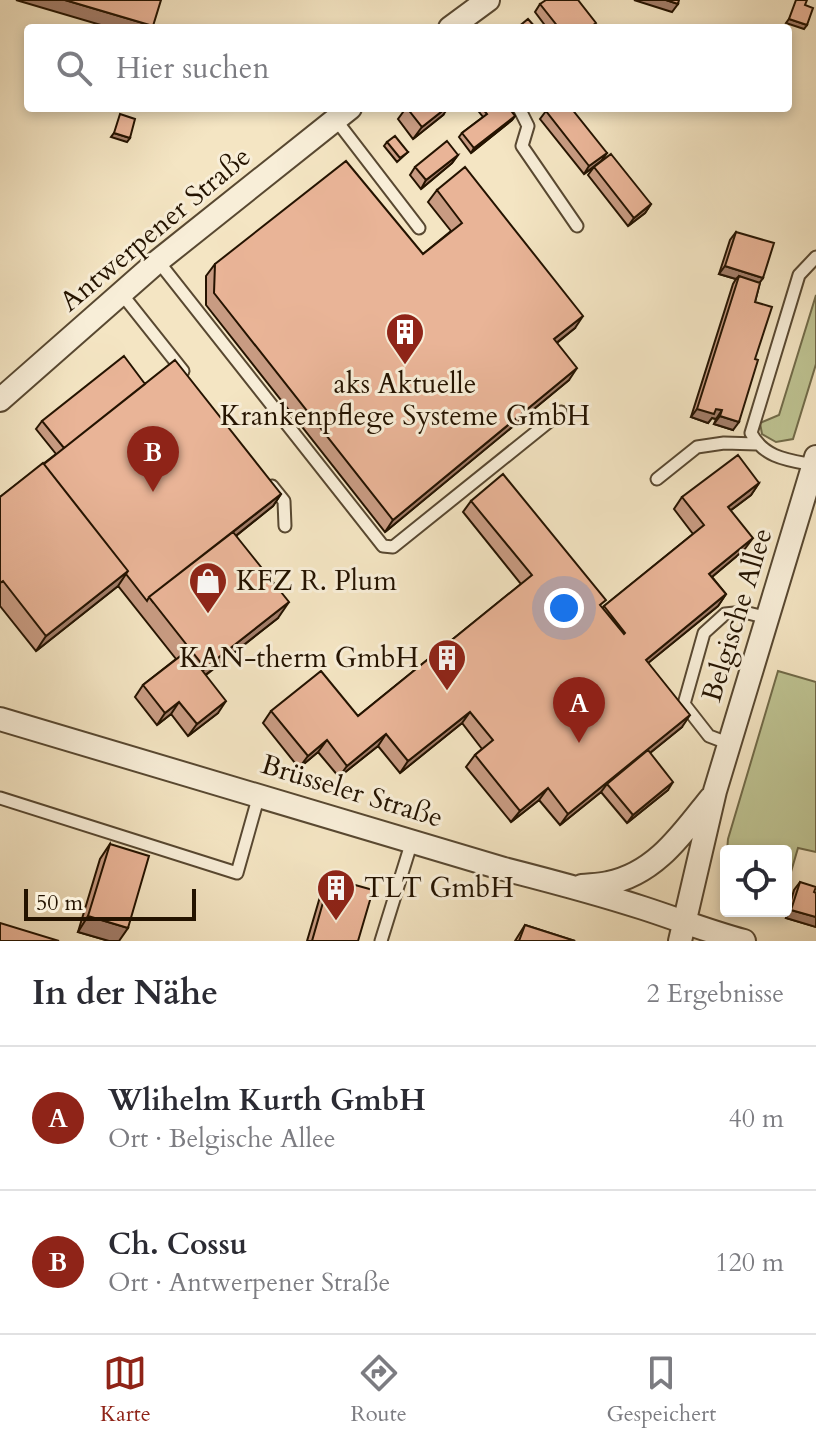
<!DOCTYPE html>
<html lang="de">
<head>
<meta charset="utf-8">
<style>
	body { margin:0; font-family:Cardo,serif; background:#f7f7f7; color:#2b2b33 }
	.controls { position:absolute; right:24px; bottom:24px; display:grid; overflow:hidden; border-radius:8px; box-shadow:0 4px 12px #0003 }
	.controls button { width:72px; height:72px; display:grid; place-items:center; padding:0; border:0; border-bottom:2px solid #e1e1e2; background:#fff; color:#2b2b33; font:40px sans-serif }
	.scale { position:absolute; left:24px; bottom:20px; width:172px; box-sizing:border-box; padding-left:8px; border:4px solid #241300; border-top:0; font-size:22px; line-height:28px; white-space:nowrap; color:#241300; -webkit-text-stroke:6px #f8eed8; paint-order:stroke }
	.you { position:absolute; left:564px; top:608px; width:28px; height:28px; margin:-20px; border:6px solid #fff; border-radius:50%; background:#1a73e8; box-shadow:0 0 0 12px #1a73e833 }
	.badge { display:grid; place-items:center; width:52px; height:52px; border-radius:50%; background:#8f2418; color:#fff; font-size:26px; font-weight:700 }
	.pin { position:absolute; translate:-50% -66px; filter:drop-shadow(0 2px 4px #0008) }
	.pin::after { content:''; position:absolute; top:42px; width:28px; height:24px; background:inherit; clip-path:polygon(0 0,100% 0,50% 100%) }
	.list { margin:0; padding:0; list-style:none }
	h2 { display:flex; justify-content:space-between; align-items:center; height:104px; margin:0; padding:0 32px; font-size:34px }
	h2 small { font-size:26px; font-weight:400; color:#7c7c81 }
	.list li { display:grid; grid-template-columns:52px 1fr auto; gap:24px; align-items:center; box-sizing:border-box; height:144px; padding:0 32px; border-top:2px solid #e1e1e2 }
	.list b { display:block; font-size:30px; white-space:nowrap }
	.list p { margin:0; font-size:26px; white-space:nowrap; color:#7c7c81 }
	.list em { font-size:26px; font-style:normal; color:#7c7c81 }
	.icon { flex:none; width:44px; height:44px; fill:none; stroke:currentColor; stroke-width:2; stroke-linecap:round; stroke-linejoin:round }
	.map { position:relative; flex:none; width:816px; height:941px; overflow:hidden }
	.search { position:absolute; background:#fff; box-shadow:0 4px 12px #0003; left:24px; right:24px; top:24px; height:88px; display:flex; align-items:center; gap:20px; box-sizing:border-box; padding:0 28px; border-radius:8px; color:#7c7c81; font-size:30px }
	.sheet { height:392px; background:#fff }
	nav { display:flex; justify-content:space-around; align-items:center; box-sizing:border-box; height:112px; border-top:2px solid #e1e1e2; background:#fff; font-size:22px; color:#7c7c81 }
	nav a { display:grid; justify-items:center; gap:4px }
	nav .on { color:#8f2418 }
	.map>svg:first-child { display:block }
	.grass { fill:#bec392; stroke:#716b49; stroke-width:2 }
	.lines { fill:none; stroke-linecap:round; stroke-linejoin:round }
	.lane-casing { stroke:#584831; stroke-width:15 }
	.street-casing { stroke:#584831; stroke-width:26 }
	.lane { stroke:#f8eed8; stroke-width:11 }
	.street { stroke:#f8eed8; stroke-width:22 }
	.wall { fill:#c89b82; stroke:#241300; stroke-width:2 }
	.shaded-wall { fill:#a37e6a; stroke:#241300; stroke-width:2 }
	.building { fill:#e9b497; stroke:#241300; stroke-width:2 }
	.labels { text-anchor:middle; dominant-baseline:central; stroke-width:6; stroke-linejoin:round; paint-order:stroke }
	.street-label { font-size:28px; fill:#241300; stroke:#f8eed8 }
	.poi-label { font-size:28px; fill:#241300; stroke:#f8eed8; text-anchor:start }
</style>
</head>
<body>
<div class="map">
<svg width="816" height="941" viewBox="0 0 816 941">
	<rect width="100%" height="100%" fill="#f4e5c3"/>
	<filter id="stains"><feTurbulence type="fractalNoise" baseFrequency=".0025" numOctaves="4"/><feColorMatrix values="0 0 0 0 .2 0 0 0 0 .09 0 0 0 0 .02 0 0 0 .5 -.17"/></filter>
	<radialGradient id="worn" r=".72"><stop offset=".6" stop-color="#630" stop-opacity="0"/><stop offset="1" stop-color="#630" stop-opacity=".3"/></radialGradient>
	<path class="grass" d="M 816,295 L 816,364 L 793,439 L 776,442 L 762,434 L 760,423 L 779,415 Z
		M 778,671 L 816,682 L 816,852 L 798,848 L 786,889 L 786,851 L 727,851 L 728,839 Z"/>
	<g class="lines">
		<defs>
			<path id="lane" d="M 519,108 L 528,126 L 522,146 L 577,226
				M 336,120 L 419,228
				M 158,261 L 383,546 L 393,547 L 561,412
				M 121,293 L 183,371
				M 814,465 C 788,460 764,458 751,433 L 799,275 L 816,257
				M 657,479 L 697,447 L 724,443 L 757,444
				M 272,486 L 284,501 L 285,526
				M 730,744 L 709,736 L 684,704 L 704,633 L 725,614 L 744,612 L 768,618
				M 0,798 L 237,873 L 259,795
				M 381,941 L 412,841"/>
			<path id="street" d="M 450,28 L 488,0
				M 0,400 L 158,261 L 350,108
				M 0,719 L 504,869 C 551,881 597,893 643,908 C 677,919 710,932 744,941
				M 582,886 C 591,885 600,885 608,883 C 655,874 682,834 710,799
				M 680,941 L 715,791 L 816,457"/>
		</defs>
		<use href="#lane" class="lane-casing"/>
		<use href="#street" class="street-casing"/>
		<use href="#lane" class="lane"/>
		<use href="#street" class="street"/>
	</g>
	<path class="wall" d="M 540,4 L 593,28 L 547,28 L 535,12 Z
		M 406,108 L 443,115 L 413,139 L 398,119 Z
		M 476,108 L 509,108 L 515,116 L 512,120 L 471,153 L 459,137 L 462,133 L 483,117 Z
		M 546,111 L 607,153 L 601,161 L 584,174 L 540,119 Z
		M 387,142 L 408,152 L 397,162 L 384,146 Z
		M 458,155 L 452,163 L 421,189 L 410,175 L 415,167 Z
		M 594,167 L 651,204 L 645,213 L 628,226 L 588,175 Z
		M 437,190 L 575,328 L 557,343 L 569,380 L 385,532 L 206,305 L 206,276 L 215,264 L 423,254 L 451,231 L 428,202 Z
		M 736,232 L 763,278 L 760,282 L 755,302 L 733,430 L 714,424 L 716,419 L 712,418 L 708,423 L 691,417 L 733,284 L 736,279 L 719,274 L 730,240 Z
		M 145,384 L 281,494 L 273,506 L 236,536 L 278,618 L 206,675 L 218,713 L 188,736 L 171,714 L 157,725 L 135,697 L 143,685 L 176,659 L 118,586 L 36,651 L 0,606 L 0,497 L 56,454 L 36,429 L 42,421 Z
		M 759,483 L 751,495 L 730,511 L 744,550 L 712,577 L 726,594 L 718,606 L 648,663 L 682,727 L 650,753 L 668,790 L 627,823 L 601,792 L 560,825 L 539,800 L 511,822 L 466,767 L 475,755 L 482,749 L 462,723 L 400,773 L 378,746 L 339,777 L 318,752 L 299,768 L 263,723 L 271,711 L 358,716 L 521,584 L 463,512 L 471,501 L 602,608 L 693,534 L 674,509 L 682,497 Z
		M 110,844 L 119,941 L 109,941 L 78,932 L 100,859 Z
		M 330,878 L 358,941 L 307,941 L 322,890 Z
		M 800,882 L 816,893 L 816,927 L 786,918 L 794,890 Z
		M 525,925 L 575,941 L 515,941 Z"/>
	<path class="shaded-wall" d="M 16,0 L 65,0 L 153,26 L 152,28 L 111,28 Z
		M 634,0 L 666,0 L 678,4 L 672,12 Z
		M 789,19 L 807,25 L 804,29 L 786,23 Z
		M 446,108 L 448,108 L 443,115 L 413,139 L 422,127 Z
		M 515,116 L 512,120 L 471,153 L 474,148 Z
		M 114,133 L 130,138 L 127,142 L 111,137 Z
		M 607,153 L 601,161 L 584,174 L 589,166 Z
		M 458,155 L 452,163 L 421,189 L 426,180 Z
		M 651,204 L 645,213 L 628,226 L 634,218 Z
		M 725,266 L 763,278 L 757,286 L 739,276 L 736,279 L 719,274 Z
		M 583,316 L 575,328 L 546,351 L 554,339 Z
		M 577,368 L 569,380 L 385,532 L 393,520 Z
		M 697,409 L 716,409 L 722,410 L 716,419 L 712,418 L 708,423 L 691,417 Z
		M 720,416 L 739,422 L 733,430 L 714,424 Z
		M 759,483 L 751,495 L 719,519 L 728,507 Z
		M 281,494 L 273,506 L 153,602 L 150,598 Z
		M 753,538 L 744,550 L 701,586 L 709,574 Z
		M 128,571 L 118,586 L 36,651 L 46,636 Z
		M 726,594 L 718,606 L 637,672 L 646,660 Z
		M 289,602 L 278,618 L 195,683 L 205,668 Z
		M 226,701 L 218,713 L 188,736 L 197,724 Z
		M 179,702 L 171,714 L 157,725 L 165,713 Z
		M 470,712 L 462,723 L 400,773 L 408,761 Z
		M 690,715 L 682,727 L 609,786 L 607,784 L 601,792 L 560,825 L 568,814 Z
		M 386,734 L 378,746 L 339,777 L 347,766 Z
		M 327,740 L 318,752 L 299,768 L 308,756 Z
		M 673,782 L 668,790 L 627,823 L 633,815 Z
		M 548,788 L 539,800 L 511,822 L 520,811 Z
		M 791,910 L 816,917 L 816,927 L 786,918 Z
		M 88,916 L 128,928 L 119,941 L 109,941 L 78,932 Z"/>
	<path class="building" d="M 65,0 L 161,0 L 153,26 Z
		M 546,0 L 578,0 L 596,23 L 589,28 L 559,28 L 540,4 Z
		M 666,0 L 679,0 L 678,4 Z
		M 796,0 L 807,0 L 805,5 L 813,8 L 807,25 L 789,19 Z
		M 528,19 L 536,28 L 517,28 Z
		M 407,108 L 446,108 L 422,127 Z
		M 482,108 L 509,108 L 515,116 L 474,148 L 462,133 L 487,114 Z
		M 549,108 L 571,108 L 607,153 L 589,166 L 546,111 Z
		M 120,114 L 135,119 L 130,138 L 114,133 Z
		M 395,136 L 408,152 L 400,158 L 387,142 Z
		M 447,141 L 458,155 L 426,180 L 415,167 Z
		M 611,154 L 651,204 L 634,218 L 594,167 Z
		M 346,161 L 423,254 L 462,223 L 437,190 L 465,167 L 583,316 L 554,339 L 577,368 L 393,520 L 214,293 L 215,264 Z
		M 736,232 L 774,243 L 763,278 L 725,266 Z
		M 739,276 L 760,283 L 755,302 L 772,307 L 755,359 L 758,360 L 739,422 L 720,416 L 722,410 L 716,409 L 714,414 L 697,409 Z
		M 124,356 L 145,384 L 64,448 L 42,421 Z
		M 175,360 L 281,494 L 149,597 L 147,601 L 126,574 L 128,571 L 44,464 Z
		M 738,455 L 759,483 L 728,507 L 753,538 L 709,574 L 726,594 L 646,660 L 690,715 L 568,814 L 548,788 L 520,811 L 475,755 L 493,740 L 470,712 L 408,761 L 386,734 L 347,766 L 327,740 L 308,756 L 271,711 L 321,671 L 358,716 L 532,575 L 471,501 L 503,474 L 606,600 L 600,605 L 624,634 L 625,633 L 604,606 L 704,525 L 682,497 Z
		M 43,463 L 128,571 L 46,636 L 3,581 L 0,583 L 0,497 Z
		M 233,532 L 289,602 L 205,668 L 149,597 Z
		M 187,651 L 226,701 L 197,724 L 179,702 L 165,713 L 143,685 Z
		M 648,750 L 673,782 L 633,815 L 607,784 Z
		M 110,844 L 149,856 L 128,928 L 88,916 Z
		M 330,878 L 373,890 L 358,941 L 312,941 Z
		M 800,882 L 816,887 L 814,892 L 816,893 L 816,917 L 791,910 Z
		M 0,923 L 59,941 L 0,941 Z
		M 525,925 L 575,941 L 519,941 Z"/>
	<defs>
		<symbol id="building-pin" viewBox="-11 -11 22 30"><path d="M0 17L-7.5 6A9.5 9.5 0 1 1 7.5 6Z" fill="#8f2418" stroke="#f8eed8"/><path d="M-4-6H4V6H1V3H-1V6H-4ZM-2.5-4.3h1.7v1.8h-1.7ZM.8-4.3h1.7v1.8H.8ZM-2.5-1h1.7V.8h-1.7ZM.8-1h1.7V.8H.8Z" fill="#fff"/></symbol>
		<symbol id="shop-pin" viewBox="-11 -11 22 30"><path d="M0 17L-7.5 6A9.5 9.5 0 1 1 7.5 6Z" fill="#8f2418" stroke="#f8eed8"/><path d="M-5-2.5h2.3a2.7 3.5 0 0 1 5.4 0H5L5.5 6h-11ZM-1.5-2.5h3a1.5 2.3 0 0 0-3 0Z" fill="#fff"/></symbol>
	</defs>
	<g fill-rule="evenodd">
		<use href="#building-pin" x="383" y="310" width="44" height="60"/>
		<use href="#shop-pin" x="186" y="559" width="44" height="60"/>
		<use href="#building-pin" x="425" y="636" width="44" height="60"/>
		<use href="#building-pin" x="314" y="866" width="44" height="60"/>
	</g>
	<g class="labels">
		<g class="street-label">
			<text transform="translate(155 229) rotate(-40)">Antwerpener Straße</text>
			<text transform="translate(737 615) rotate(-73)">Belgische Allee</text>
			<text transform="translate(352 791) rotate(17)">Brüsseler Straße</text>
		</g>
		<g class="poi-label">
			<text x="405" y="384" text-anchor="middle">aks Aktuelle<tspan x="405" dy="32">Krankenpflege Systeme GmbH</tspan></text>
			<text x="236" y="581">KFZ R. Plum</text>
			<text x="419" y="658" text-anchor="end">KAN-therm GmbH</text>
			<text x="364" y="888">TLT GmbH</text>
		</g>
	</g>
	<rect width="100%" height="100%" filter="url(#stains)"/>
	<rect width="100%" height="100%" fill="url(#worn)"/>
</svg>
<div class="controls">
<button><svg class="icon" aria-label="locate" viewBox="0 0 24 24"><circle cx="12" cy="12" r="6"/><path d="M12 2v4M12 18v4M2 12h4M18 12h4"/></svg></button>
</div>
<div class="scale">50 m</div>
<div class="you"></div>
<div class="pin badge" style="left:579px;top:743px">A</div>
<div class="pin badge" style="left:153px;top:492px">B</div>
<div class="search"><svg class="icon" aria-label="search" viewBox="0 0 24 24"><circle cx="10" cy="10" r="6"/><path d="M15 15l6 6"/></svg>Hier suchen</div>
</div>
<section class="sheet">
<h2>In der Nähe<small>2 Ergebnisse</small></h2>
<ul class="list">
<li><span class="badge">A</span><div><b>Wlihelm Kurth GmbH</b><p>Ort · Belgische Allee</p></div><em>40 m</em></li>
<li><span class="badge">B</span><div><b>Ch. Cossu</b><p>Ort · Antwerpener Straße</p></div><em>120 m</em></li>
</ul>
</section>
<nav>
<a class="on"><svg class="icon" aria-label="map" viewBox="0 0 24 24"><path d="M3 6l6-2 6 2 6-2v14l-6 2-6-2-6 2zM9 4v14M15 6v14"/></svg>Karte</a>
<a><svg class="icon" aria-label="directions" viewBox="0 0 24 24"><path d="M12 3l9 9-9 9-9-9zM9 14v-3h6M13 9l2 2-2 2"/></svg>Route</a>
<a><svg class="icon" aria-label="saved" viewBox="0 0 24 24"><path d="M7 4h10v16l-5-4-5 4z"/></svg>Gespeichert</a>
</nav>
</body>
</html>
